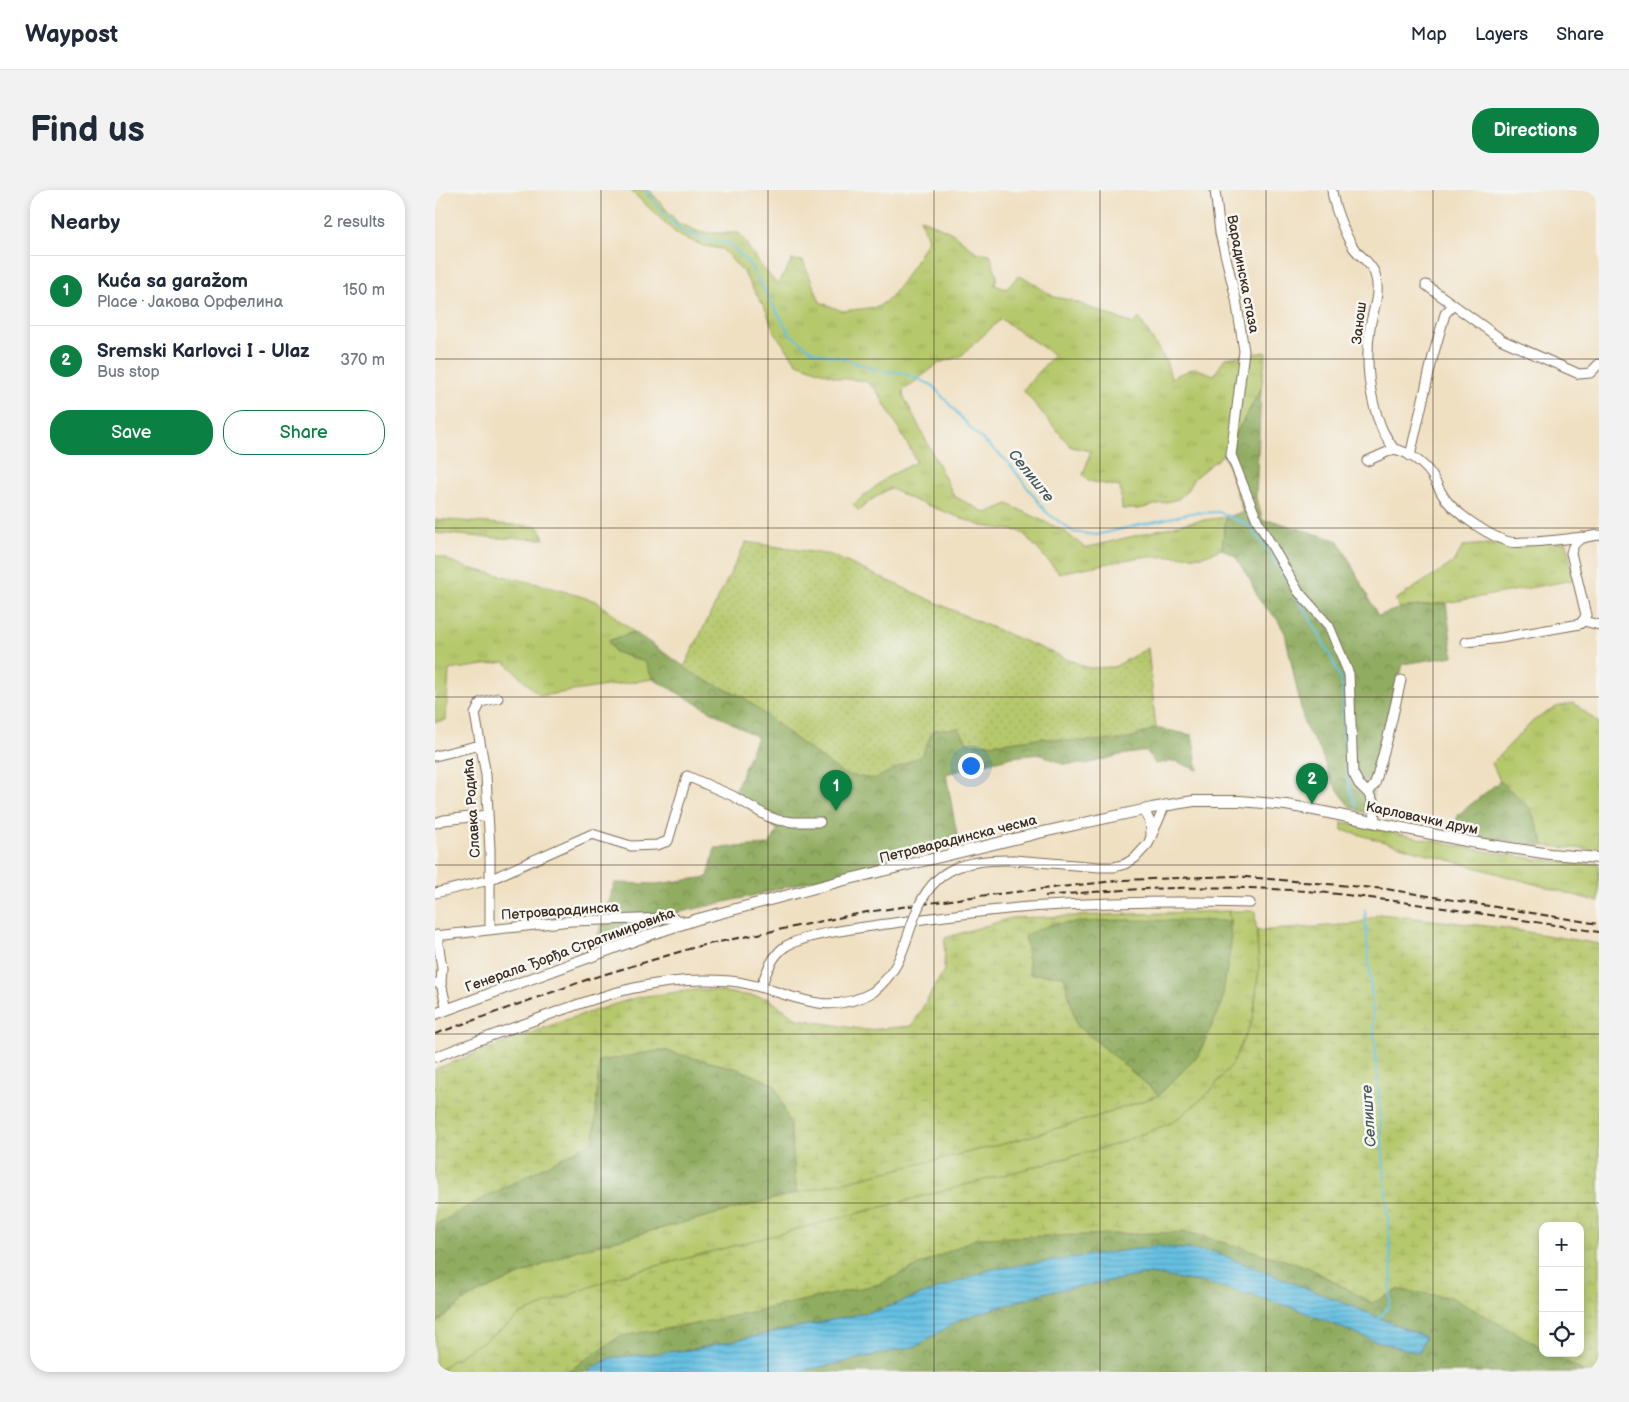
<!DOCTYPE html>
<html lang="en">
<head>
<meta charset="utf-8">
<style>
	body { margin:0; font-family:"Balsamiq Sans",sans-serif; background:#f2f2f3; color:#1f2937 }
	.controls { position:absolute; right:15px; bottom:15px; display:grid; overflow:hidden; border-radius:10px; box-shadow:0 2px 8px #0003 }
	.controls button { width:45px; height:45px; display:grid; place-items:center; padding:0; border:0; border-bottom:1px solid #e0e1e3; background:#fff; color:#1f2937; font:25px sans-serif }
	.you { position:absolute; left:535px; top:575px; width:18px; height:18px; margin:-12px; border:4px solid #fff; border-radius:50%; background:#1a73e8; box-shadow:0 0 0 8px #1a73e833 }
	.badge { display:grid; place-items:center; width:32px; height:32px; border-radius:50%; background:#0b8043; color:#fff; font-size:16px; font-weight:700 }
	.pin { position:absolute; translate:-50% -41px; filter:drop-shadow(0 1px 2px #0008) }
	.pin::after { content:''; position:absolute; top:26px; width:18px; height:15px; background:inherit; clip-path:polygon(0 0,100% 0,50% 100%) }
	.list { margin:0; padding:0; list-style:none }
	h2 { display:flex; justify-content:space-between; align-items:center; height:65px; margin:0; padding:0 20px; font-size:21px }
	h2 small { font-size:16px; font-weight:400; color:#747a83 }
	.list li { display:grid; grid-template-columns:32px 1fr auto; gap:15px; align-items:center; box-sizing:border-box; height:70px; padding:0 20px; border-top:1px solid #e0e1e3 }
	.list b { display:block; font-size:19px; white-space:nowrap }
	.list p { margin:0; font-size:16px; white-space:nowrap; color:#747a83 }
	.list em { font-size:16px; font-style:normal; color:#747a83 }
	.actions { display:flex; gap:10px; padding:15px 20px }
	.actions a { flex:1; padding:11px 0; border:1px solid #0b8043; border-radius:20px; text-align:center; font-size:18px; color:#0b8043 }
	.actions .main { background:#0b8043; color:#fff }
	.icon { flex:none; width:28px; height:28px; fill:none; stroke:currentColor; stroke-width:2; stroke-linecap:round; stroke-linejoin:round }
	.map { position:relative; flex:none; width:1164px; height:1182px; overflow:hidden; border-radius:20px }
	header { display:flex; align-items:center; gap:30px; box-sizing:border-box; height:70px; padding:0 25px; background:#fff; border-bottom:1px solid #e0e1e3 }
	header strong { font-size:24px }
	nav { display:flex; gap:28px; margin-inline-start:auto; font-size:18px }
	.intro { display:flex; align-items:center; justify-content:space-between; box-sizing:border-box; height:120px; padding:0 30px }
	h1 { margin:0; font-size:35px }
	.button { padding:12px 22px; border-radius:20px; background:#0b8043; color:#fff; font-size:18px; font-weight:700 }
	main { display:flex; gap:30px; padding:0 30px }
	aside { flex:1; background:#fff; border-radius:20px; box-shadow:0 2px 8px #0003 }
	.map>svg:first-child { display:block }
	.grass { fill:url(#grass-tufts); stroke:#787945 }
	.forest { fill:url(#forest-crowns); stroke:#666b3f }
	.wetland { fill:url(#wetland-marsh); stroke:#787945 }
	.garden { fill:url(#garden-dots); stroke:#787945 }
	.water { fill:url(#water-rules); stroke:#507580 }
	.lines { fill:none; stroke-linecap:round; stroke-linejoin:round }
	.stream { stroke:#65c0e2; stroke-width:2 }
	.minor-casing { stroke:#7a6a57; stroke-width:11 }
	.major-casing { stroke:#7a6a57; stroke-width:12 }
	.minor { stroke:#fff; stroke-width:9 }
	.major { stroke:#fff; stroke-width:10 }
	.rail { stroke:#3b2a1e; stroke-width:2; stroke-dasharray:8 4; stroke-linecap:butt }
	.minor-bridge-casing { stroke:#7a6a57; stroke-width:11; stroke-linecap:butt }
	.minor-bridge { stroke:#fff; stroke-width:9 }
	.grid { fill:none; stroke:#3b2a1e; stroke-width:1; stroke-opacity:0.55 }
	.labels { text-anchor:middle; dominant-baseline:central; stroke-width:5; stroke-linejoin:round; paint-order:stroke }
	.street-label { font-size:14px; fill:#3b2a1e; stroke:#f6f6f2 }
	.water-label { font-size:15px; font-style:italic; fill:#485759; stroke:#f6f6f2 }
</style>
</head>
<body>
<header>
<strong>Waypost</strong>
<nav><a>Map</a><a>Layers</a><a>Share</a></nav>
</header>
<div class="intro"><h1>Find us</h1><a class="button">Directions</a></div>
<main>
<aside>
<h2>Nearby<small>2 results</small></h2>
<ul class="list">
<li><span class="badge">1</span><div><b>Kuća sa garažom</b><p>Place · Јакова Орфелина</p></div><em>150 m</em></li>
<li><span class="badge">2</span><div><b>Sremski Karlovci I - Ulaz</b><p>Bus stop</p></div><em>370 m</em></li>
</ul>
<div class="actions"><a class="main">Save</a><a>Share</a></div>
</aside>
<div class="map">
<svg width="1164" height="1182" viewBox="0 0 1164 1182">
	<defs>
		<pattern id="grass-tufts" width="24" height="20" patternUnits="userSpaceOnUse" patternTransform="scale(1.25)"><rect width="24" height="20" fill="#b6c86c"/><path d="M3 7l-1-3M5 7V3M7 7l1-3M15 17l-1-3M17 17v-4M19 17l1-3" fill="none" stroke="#9dac5d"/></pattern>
		<pattern id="forest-crowns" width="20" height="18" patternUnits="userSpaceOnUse" patternTransform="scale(1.25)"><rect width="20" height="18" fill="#90ac60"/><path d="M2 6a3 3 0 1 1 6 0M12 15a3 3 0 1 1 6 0" fill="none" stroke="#778c4f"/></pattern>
		<pattern id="wetland-marsh" width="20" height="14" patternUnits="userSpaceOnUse" patternTransform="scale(1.25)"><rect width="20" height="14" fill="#b6c86c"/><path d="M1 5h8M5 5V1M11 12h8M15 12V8" fill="none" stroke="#9dac5d"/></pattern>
		<pattern id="garden-dots" width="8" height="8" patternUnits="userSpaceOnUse" patternTransform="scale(1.25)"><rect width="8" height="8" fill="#b6c86c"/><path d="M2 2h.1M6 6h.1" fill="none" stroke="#9dac5d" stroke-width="1.8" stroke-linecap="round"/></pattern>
		<pattern id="water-rules" width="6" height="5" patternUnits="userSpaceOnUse" patternTransform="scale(1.25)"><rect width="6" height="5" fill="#65c0e2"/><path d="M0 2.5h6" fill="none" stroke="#549cb7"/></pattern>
	</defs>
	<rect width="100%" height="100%" fill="#f6f6f2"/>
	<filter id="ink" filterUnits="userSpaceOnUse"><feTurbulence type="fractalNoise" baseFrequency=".02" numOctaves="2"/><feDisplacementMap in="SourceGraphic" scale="10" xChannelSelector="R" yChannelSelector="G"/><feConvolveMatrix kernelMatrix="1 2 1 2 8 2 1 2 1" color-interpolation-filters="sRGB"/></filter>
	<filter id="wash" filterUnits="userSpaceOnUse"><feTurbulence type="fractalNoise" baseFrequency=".0096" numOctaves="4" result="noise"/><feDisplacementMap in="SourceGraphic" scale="20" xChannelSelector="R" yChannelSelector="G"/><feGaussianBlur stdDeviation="1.12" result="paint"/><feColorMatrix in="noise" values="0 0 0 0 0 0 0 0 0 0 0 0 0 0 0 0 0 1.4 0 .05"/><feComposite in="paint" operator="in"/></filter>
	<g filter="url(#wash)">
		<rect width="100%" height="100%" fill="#f0e0c2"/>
		<path class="grass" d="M 195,0 L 214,0 L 243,33 L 267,43 L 304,43 L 327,77 L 343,95 L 357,70 L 368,71 L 385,112 L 407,121 L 443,117 L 456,107 L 480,73 L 493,49 L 485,28 L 517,43 L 541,62 L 555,64 L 562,86 L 560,95 L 571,99 L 583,86 L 592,89 L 619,107 L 635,110 L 698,134 L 704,128 L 731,171 L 736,188 L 759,178 L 779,185 L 790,168 L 831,162 L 826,199 L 789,264 L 759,288 L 751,302 L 743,309 L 704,319 L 687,319 L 685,297 L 654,291 L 648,285 L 656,261 L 636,257 L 588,200 L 619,165 L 566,129 L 526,166 L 504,173 L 468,201 L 469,207 L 519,306 L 551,323 L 573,314 L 629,341 L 650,358 L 755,332 L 791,327 L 787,359 L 768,366 L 705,367 L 624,383 L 590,345 L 584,341 L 547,336 L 476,309 L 455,298 L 433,312 L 424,321 L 418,315 L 451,288 L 481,272 L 477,262 L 442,201 L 431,191 L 403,188 L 362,173 L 339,142 L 331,120 L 308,82 L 287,59 L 269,56 L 243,45 Z
			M 0,329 L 104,337 L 109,349 L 61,348 L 0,343 Z
			M 1132,352 L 1138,390 L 1011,413 L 965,418 L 960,410 L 1019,372 L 1028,356 L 1068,353 Z
			M 0,365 L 33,378 L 107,395 L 161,411 L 199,442 L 174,451 L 180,462 L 210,471 L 218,489 L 105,506 L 70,472 L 14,480 L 11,530 L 0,532 Z
			M 1139,513 L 1164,533 L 1164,660 L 1110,656 L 1095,618 L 1065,591 L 1057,573 L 1098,531 L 1121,517 Z
			M 907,632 C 992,649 1077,671 1164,674 L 1164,712 L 907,640 Z
			M 793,721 L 820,721 L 824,779 L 818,828 L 798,873 L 772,905 L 738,932 L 679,955 L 580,982 L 184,1086 L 86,1124 L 69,1138 L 0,1182 L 0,1134 L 34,1107 L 139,1061 L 362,1003 L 572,953 L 670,924 L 724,905 L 795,731 Z"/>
		<path class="forest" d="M 826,199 L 821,308 L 828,331 L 838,331 L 904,351 L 943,426 L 965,418 L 1011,413 L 1018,466 L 968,474 L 943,574 L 935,625 L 914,616 L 895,588 L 885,560 L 870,537 L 850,443 L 842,429 L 824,410 L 815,390 L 800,366 L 787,359 L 791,327 L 808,322 L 789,264 Z
			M 199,442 L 266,488 L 310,508 L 354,544 L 409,584 L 487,565 L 498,540 L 524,538 L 533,553 L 544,554 L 565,553 L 607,548 L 637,551 L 689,550 L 721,538 L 757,545 L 763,580 L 740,571 L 720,574 L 712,561 L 685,565 L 651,574 L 627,574 L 606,564 L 577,567 L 511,584 L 524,656 L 390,687 L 312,707 L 237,724 L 161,751 L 180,693 L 222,694 L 273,687 L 280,658 L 334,655 L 343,640 L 298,606 L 322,547 L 218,489 L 210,472 L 180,462 L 173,451 Z
			M 1065,591 L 1095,618 L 1110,656 L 1016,643 L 1024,624 Z
			M 682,730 L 795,731 L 796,754 L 786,816 L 763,866 L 724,905 L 641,834 L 629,786 L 595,784 L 590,744 L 617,734 Z
			M 227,860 L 304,879 L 340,895 L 355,934 L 362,1003 L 139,1061 L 34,1107 L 0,1134 L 0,1035 L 37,1014 L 159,951 L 164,871 Z
			M 752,1042 L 873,1077 L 936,1113 L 963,1100 L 1016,1107 L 1108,1158 L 1108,1163 L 1116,1163 L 1150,1182 L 363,1182 L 482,1156 L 526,1129 L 613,1102 L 715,1084 L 776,1094 L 857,1117 L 934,1149 L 984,1163 L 990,1147 L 919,1117 L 779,1062 L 558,1079 L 444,1120 L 255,1160 L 175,1168 L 152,1182 L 132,1182 L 185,1146 L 255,1135 L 444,1094 L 542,1048 Z"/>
		<path class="wetland" d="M 793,721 L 795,731 L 682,730 L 617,734 L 590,745 L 595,784 L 629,786 L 641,834 L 724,905 L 670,924 L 572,953 L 362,1003 L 355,934 L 340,895 L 304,879 L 227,860 L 164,871 L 159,951 L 37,1014 L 0,1035 L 0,879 L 133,829 L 203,807 L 267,799 L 332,808 L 363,829 L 431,840 L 477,836 L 509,780 L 510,748 L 576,728 Z
			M 944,724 L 1069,738 L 1164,754 L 1164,1182 L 1150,1182 L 1116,1163 L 1145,1163 L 1145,1036 L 1108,1036 L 1108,1158 L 1016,1107 L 963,1100 L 937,1113 L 873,1077 L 752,1042 L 542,1048 L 444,1094 L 255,1135 L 185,1146 L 132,1182 L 1,1182 L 18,1170 L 69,1138 L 86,1124 L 184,1086 L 580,982 L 679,955 L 738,932 L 772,905 L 798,873 L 818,828 L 824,779 L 822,741 L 922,734 Z"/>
		<path class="garden" d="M 311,352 L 396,365 L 542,431 L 653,478 L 679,477 L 713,458 L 721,538 L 689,550 L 637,551 L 607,548 L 565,553 L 544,554 L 533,553 L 524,538 L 498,540 L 487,565 L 439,589 L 409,584 L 354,544 L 310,508 L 266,488 L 249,477 Z"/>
		<path class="water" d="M 722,1056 L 779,1062 L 919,1117 L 990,1147 L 984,1163 L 934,1149 L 856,1117 L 776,1094 L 715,1084 L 613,1102 L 526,1129 L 482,1156 L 363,1182 L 152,1182 L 175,1168 L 255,1160 L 444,1120 L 558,1079 Z"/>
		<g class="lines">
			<path class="stream" d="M 210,0 L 227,22 L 246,40 L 270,50 L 294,53 L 314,74 L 355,144 L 379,162 L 410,169 L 444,181 L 468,183 L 497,195 L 540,243 L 573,272 L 611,322 L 638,342 L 661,345 L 756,323 L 784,322 L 813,335 L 835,363 L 883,442 L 900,475 L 908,499 L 908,542 L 914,596 L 921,616
				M 930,720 L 957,1086 L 954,1116 L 944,1128"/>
		</g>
	</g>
	<g filter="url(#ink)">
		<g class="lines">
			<defs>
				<path id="minor" d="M 780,0 L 785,43 L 801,109 L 809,161 L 796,265 L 822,330 L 863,401 L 894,436 L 914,484 L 918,583 L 924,594 L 933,603 L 939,613 L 940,633
					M 897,0 C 898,15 910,45 918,57 C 925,67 936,72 940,84 C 946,102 938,120 935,137 C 930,170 934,209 947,239 C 950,246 955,253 959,259 C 975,262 993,276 1000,291 C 1004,298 1006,304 1012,311 C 1023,325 1057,348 1075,352 C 1080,353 1086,352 1091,352 C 1110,352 1129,349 1148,347
					M 991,95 L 1067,150 L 1144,184 L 1155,183 L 1164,174
					M 975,266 L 998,166 L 1010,124 L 1018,115
					M 932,271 L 959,259
					M 1149,431 L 1164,435
					M 1031,452 L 1066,448 L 1145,434 L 1149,429 L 1151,425 L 1136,363 C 1139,347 1151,347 1164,345
					M 0,566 L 45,555
					M 933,603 L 940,594 L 953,547 L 966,490
					M 707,620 C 716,628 716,635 716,647
					M 0,633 L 9,630 L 53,625
					M 579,670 L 664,677 L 679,677 L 690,674 L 700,668 L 713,654 L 730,615
					M 0,703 L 54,690 L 157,644 L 196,656 L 222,655 L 233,651 L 252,586 L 298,606 L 332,626 L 343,630 L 358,632 L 385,632
					M 55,740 L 55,660 L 51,585 L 40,524 L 46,512 L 63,508
					M 2,745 L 7,778 L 6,793
					M 0,746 L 136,731 L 236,728 L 251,732
					M 1,793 L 6,793 L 12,820
					M 326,797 C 331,783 337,765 351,756 C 374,743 424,738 451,734 C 504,727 557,719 610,716 C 678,712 747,711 815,713
					M 0,867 C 33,854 66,842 100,830 C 166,805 223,785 295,791 C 349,796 383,832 438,802"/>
				<path id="major" d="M 0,824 L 217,744 L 263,729 L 406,691 L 608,642 L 717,618 L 746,613 L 759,611 L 805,611 L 851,615 L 879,620 L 1036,652 L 1115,664 L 1164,668"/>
			</defs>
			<use href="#minor" class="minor-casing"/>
			<use href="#major" class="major-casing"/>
			<use href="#minor" class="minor"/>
			<use href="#major" class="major"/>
			<path class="rail" d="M 610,706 C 704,697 800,694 894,703 C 984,713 1074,728 1164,742
				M 0,844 L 154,789 L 264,756 L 432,722 L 544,706 L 689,690 L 799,686 L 951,699 L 1164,734"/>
			<defs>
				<path id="minor-bridge" d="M 438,802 C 467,778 468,756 481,723 C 499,675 534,669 579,670"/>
			</defs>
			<use href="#minor-bridge" class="minor-bridge-casing"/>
			<use href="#minor-bridge" class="minor-bridge"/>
		</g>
	</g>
	<path class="grid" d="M 166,0 L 166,1182M 333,0 L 333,1182M 499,0 L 499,1182M 665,0 L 665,1182M 831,0 L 831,1182M 998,0 L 998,1182M 0,169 L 1164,169M 0,338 L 1164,338M 0,507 L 1164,507M 0,675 L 1164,675M 0,844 L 1164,844M 0,1013 L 1164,1013"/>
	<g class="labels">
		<g class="street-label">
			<text transform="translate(808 84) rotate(79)">Варадинска стаза</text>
			<text transform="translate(924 133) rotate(-83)">Занош</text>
			<text transform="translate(37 618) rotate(-94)">Славка Родића</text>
			<text transform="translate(987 628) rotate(12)">Карловачки друм</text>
			<text transform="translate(523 649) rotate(-14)">Петроварадинска чесма</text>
			<text transform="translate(125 721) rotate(-4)">Петроварадинска</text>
			<text transform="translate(135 760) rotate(-20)">Генерала Ђорђа Стратимировића</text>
		</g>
		<g class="water-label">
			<text transform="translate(596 286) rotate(51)">Селиште</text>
			<text transform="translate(934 926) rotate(-94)">Селиште</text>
		</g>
	</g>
</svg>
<div class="controls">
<button>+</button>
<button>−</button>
<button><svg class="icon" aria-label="locate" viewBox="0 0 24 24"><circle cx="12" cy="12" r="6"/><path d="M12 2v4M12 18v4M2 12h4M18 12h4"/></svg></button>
</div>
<div class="you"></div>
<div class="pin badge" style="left:401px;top:621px">1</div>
<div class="pin badge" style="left:877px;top:614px">2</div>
</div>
</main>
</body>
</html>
